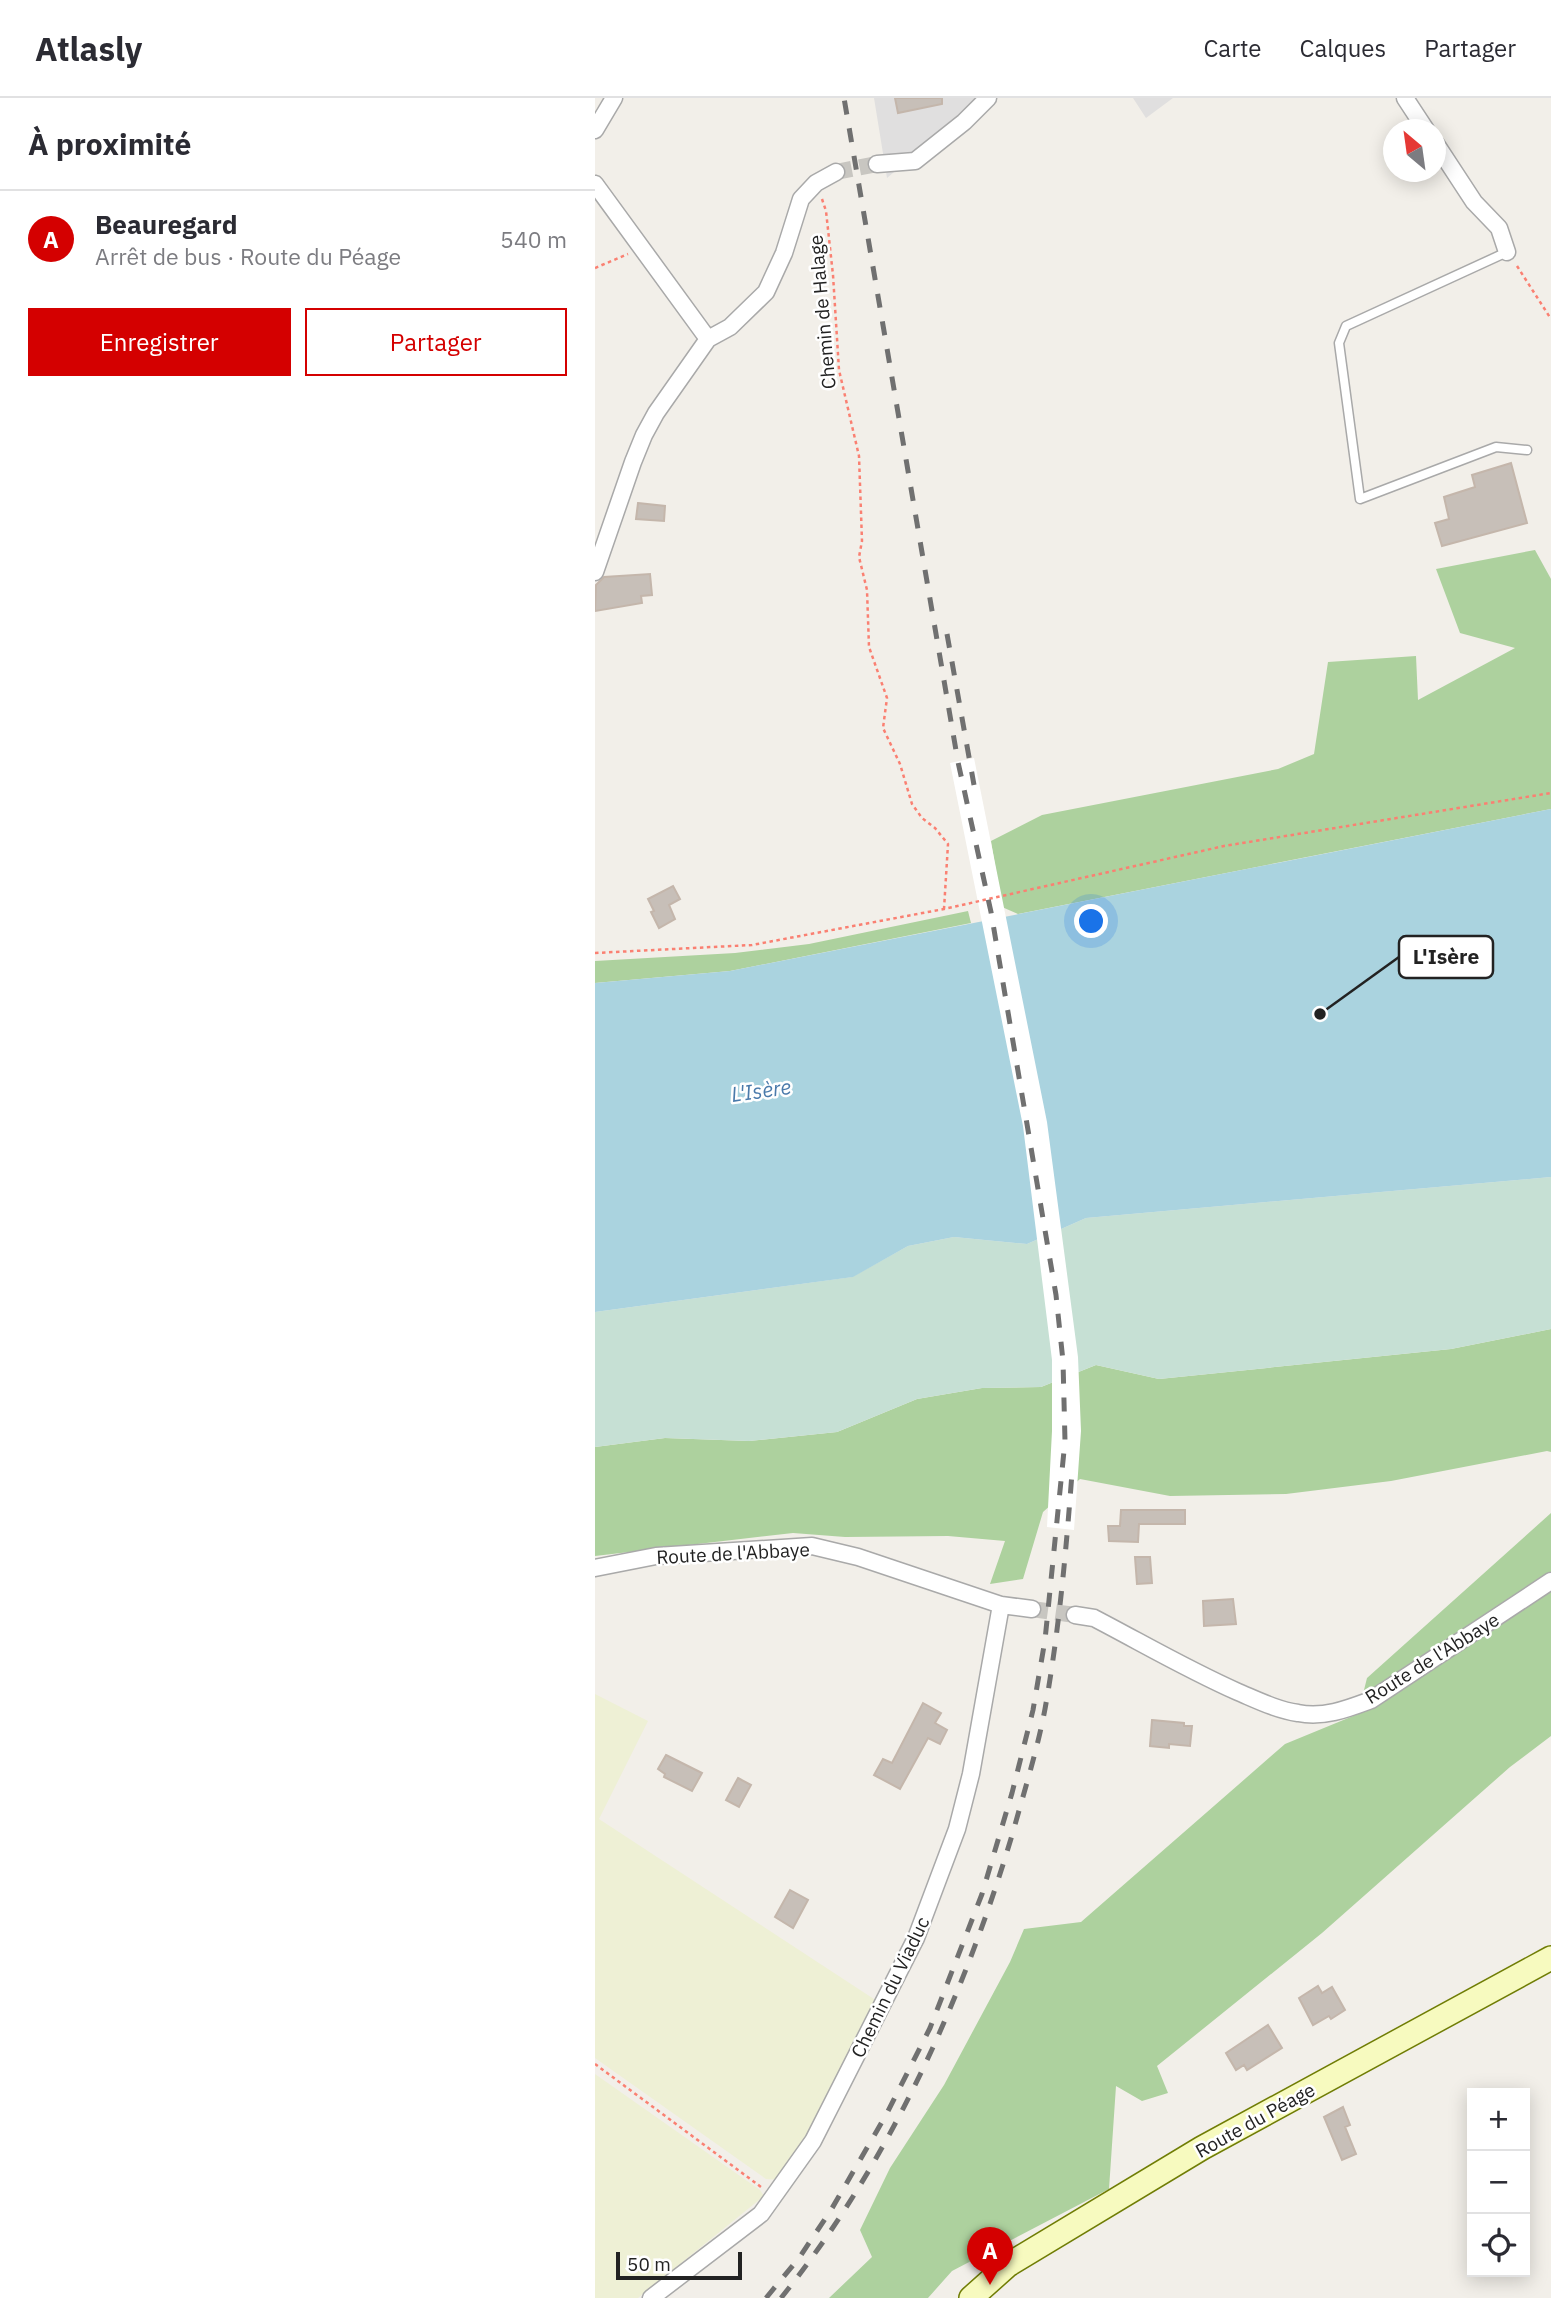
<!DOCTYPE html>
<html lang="fr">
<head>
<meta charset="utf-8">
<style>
	body { margin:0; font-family:"IBM Plex Sans",sans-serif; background:#f7f7f7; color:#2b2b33 }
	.controls { position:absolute; right:21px; bottom:21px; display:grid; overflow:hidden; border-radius:0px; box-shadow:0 4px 18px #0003 }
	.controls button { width:63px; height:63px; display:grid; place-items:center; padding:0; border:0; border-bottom:2px solid #e1e1e2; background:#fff; color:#2b2b33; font:35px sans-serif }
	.compass { position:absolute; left:788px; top:21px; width:63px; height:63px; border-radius:50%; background:#fff; box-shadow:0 4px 18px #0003; rotate:331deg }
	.scale { position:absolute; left:21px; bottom:18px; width:126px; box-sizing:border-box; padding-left:7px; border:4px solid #222; border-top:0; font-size:19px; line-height:24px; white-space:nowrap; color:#222; -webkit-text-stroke:5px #fff; paint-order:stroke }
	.you { position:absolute; left:497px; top:824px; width:24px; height:24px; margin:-18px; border:5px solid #fff; border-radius:50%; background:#1a73e8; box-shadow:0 0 0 10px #1a73e833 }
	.badge { display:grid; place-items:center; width:46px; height:46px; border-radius:50%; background:#d40000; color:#fff; font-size:23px; font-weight:700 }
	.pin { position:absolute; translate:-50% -58px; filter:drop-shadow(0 2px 4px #0008) }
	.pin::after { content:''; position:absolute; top:37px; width:24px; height:21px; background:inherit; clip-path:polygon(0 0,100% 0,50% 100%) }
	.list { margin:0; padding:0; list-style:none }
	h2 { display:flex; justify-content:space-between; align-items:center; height:91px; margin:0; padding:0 28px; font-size:30px }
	h2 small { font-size:23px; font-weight:400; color:#7c7c81 }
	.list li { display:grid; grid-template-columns:46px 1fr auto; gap:21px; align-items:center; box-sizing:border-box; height:98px; padding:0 28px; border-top:2px solid #e1e1e2 }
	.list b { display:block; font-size:26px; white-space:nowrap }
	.list p { margin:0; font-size:23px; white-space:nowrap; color:#7c7c81 }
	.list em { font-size:23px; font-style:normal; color:#7c7c81 }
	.actions { display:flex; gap:14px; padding:21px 28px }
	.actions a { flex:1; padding:16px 0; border:2px solid #d40000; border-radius:0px; text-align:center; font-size:24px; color:#d40000 }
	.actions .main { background:#d40000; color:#fff }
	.icon { flex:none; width:38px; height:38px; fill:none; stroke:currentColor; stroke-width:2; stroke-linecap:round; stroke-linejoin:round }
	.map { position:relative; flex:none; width:956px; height:2200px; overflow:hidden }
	header { display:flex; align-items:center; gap:42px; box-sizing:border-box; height:98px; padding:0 35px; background:#fff; border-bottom:2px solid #e1e1e2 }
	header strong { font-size:33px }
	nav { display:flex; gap:38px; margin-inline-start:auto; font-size:24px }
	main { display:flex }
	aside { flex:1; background:#fff }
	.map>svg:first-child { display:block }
	.residential { fill:#e0dfdf }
	.farmland { fill:#eef0d5 }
	.forest { fill:#add19e }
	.wetland { fill:#c6e0d4 }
	.water { fill:#aad3df }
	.pier { fill:#fff }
	.building { fill:#c7bfb8; stroke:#c4b6ab; stroke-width:2 }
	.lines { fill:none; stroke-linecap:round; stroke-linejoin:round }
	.street-tunnel { stroke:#c8c6c1; stroke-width:16; stroke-dasharray:16 8; stroke-linecap:butt }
	.lane-casing { stroke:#a9a9a9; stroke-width:11 }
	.street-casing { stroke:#a9a9a9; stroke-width:19 }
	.secondary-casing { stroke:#707d05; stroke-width:26 }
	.path { stroke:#fa8072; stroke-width:2.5; stroke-dasharray:3.5 3.5; stroke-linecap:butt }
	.lane { stroke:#fff; stroke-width:8 }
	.street { stroke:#fff; stroke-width:16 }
	.secondary { stroke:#f7fabf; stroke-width:23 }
	.rail { stroke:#707070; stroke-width:5; stroke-dasharray:14 14; stroke-linecap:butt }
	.labels { text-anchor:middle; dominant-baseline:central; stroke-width:5; stroke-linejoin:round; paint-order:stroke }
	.street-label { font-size:19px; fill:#222; stroke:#fff }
	.water-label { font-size:21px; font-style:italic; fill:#4a7aab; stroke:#fff }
	.leader { fill:none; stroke:#222; stroke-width:2.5 }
	.callout-dot { fill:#222; stroke:#fff; stroke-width:2.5 }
	.callout { fill:#fff; stroke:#222; stroke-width:2.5 }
	.callout-label { font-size:21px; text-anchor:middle; font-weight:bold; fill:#222 }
</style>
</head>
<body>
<header>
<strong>Atlasly</strong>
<nav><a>Carte</a><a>Calques</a><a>Partager</a></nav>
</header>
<main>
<aside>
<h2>À proximité<small></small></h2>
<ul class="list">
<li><span class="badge">A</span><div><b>Beauregard</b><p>Arrêt de bus · Route du Péage</p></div><em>540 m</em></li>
</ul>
<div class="actions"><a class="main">Enregistrer</a><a>Partager</a></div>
</aside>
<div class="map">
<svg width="956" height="2200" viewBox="0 0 956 2200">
	<rect width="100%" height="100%" fill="#f2efe9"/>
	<path class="residential" d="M 279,0 L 386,0 L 292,80 Z
		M 538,0 L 578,0 L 551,20 Z"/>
	<path class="farmland" d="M 0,1596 L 53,1623 L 4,1721 L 285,1905 L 186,2082 L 171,2081 L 0,1960 Z
		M 0,1976 L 165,2092 L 169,2098 L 43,2200 L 0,2200 Z"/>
	<path class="forest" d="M 940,452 L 956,481 L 956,711 L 423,816 L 407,809 L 396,743 L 447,717 L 683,671 L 719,656 L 733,564 L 821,558 L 823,602 L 920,550 L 865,535 L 841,471 Z
		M 373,813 L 376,825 L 135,873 L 0,885 L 0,863 L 140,855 L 214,846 Z
		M 956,1231 L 956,1354 L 952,1353 L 796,1383 L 691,1396 L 575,1398 L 485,1381 L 448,1414 L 428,1481 L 395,1486 L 410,1443 L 353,1438 L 250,1439 L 198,1435 L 0,1458 L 0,1349 L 70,1340 L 154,1343 L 242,1334 L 322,1301 L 387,1290 L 446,1289 L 501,1267 L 564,1281 L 856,1251 Z
		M 956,1415 L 956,1638 L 915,1669 L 727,1835 L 562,1968 L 573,1995 L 547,2003 L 521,1988 L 514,2091 L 357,2173 L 333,2200 L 234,2200 L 277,2159 L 265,2132 L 295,2070 L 349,1987 L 415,1864 L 429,1831 L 486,1824 L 690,1646 L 763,1616 L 772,1580 Z"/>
	<path class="wetland" d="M 956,1079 L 956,1231 L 856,1251 L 564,1281 L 501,1267 L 446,1289 L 387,1290 L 322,1301 L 242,1334 L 154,1343 L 70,1340 L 0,1349 L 0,1214 L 257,1179 L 313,1148 L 359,1139 L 432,1146 L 491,1120 Z"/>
	<path class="water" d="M 956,711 L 956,1079 L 491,1120 L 432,1146 L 359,1139 L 313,1148 L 258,1179 L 0,1214 L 0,885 L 135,873 Z"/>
	<path class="pier" d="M 379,660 L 452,1024 L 483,1259 L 486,1333 L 479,1432 L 452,1429 L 457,1333 L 457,1262 L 428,1028 L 355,665 Z"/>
	<path class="building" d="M 300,0 L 347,0 L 347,6 L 303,15 Z
		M 916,365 L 932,425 L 847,448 L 840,425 L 854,421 L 849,399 L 880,389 L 877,377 Z
		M 43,405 L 70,408 L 69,423 L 41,421 Z
		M 55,476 L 57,497 L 46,498 L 47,505 L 0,513 L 1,487 L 9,479 Z
		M 78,788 L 85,801 L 74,807 L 80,821 L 64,830 L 56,814 L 59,813 L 53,801 Z
		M 526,1412 L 590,1412 L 590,1426 L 544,1426 L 543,1444 L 514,1443 L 513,1428 L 525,1428 Z
		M 540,1459 L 555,1459 L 557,1485 L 542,1486 Z
		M 638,1501 L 641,1526 L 609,1528 L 608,1503 Z
		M 328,1605 L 346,1615 L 340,1625 L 352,1632 L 345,1646 L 333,1640 L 305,1691 L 279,1677 L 288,1661 L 297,1665 Z
		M 557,1622 L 589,1625 L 589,1628 L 597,1628 L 595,1648 L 574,1646 L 574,1650 L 555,1648 Z
		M 71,1657 L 107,1675 L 97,1693 L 69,1679 L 70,1676 L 63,1671 Z
		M 143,1680 L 156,1687 L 144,1709 L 131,1702 Z
		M 195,1792 L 213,1802 L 198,1830 L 180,1819 Z
		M 723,1888 L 727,1895 L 737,1889 L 750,1912 L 736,1921 L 734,1918 L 718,1927 L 704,1900 Z
		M 673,1927 L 687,1950 L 652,1972 L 649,1967 L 641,1972 L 631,1955 Z
		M 748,2009 L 755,2027 L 750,2029 L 761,2056 L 747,2062 L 729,2019 Z"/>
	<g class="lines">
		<path class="street-tunnel" d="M 241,74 L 282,66
			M 437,1511 L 480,1517"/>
		<defs>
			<path id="lane" d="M 912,154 L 751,228 L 744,245 L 765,401 L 901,349 L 932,352"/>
			<path id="street" d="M 810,0 L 831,32
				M 0,32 L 19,0
				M 841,46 L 879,104 L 904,130 L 912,154
				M 282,66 L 320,63 L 369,24 L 393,0
				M 0,86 L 113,241
				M 0,474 L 38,364 L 49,337 L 61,315 L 113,241 L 135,229 L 171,194 L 189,155 L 206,101 L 221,85 L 241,74
				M 0,1470 L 61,1458 L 217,1448 L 263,1459 L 406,1507 L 437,1511
				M 480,1517 L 499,1520 C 547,1545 593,1572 643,1594 C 662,1602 682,1612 703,1615 C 729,1620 752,1611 776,1602 L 956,1483
				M 56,2200 L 166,2116 L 218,2043 L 321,1840 L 362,1731 L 376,1676 L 406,1507"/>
			<path id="secondary" d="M 376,2200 L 413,2167 L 607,2050 L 956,1860"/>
		</defs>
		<use href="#lane" class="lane-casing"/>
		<use href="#street" class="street-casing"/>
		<use href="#secondary" class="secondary-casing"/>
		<path class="path" d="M 227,101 L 231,113 L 238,177 L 244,272 L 264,358 L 267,443 L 264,459 L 272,492 L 274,549 L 292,600 L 288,630 L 305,666 L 317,706 L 327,720 L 340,730 L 353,746 L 349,811
			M 922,168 L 956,221
			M 0,170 L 33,156
			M 0,855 L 157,847 L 349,811 L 629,748 L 956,695
			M 0,1966 L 166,2089"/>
		<use href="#lane" class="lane"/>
		<use href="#street" class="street"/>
		<use href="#secondary" class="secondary"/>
		<path class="rail" d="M 352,536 L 379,687
			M 171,2200 L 204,2160 L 236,2112 L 291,2017 L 335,1930 L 387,1796 L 417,1695 L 438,1612 L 450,1542 L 470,1343 L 468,1263 L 461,1197 L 396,814 L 363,664 L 249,0
			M 186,2200 C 294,2066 369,1899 418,1734 C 429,1694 442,1653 450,1611 C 464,1533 471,1454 477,1375"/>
	</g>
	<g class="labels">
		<g class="street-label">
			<text transform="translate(227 214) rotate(-95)">Chemin de Halage</text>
			<text transform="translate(138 1455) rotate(-3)">Route de l'Abbaye</text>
			<text transform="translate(837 1560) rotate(-32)">Route de l'Abbaye</text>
			<text transform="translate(295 1889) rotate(-64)">Chemin du Viaduc</text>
			<text transform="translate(660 2022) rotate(-29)">Route du Péage</text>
		</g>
		<g class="water-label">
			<text transform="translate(166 992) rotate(-8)">L'Isère</text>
		</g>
	</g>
	<path class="leader" d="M725 916L804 859"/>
	<circle class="callout-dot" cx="725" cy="916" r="7"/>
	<rect class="callout" x="804" y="838" width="94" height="42" rx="7"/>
	<g class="callout-label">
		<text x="851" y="866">L'Isère</text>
	</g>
</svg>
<div class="controls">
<button>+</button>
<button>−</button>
<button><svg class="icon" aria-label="locate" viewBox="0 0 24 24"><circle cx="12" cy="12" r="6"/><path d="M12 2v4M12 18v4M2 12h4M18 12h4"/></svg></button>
</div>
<svg class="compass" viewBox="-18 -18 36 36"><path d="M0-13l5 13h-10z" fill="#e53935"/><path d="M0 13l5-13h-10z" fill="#7c7c81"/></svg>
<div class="scale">50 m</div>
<div class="you"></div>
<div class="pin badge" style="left:395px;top:2187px">A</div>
</div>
</main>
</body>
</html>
